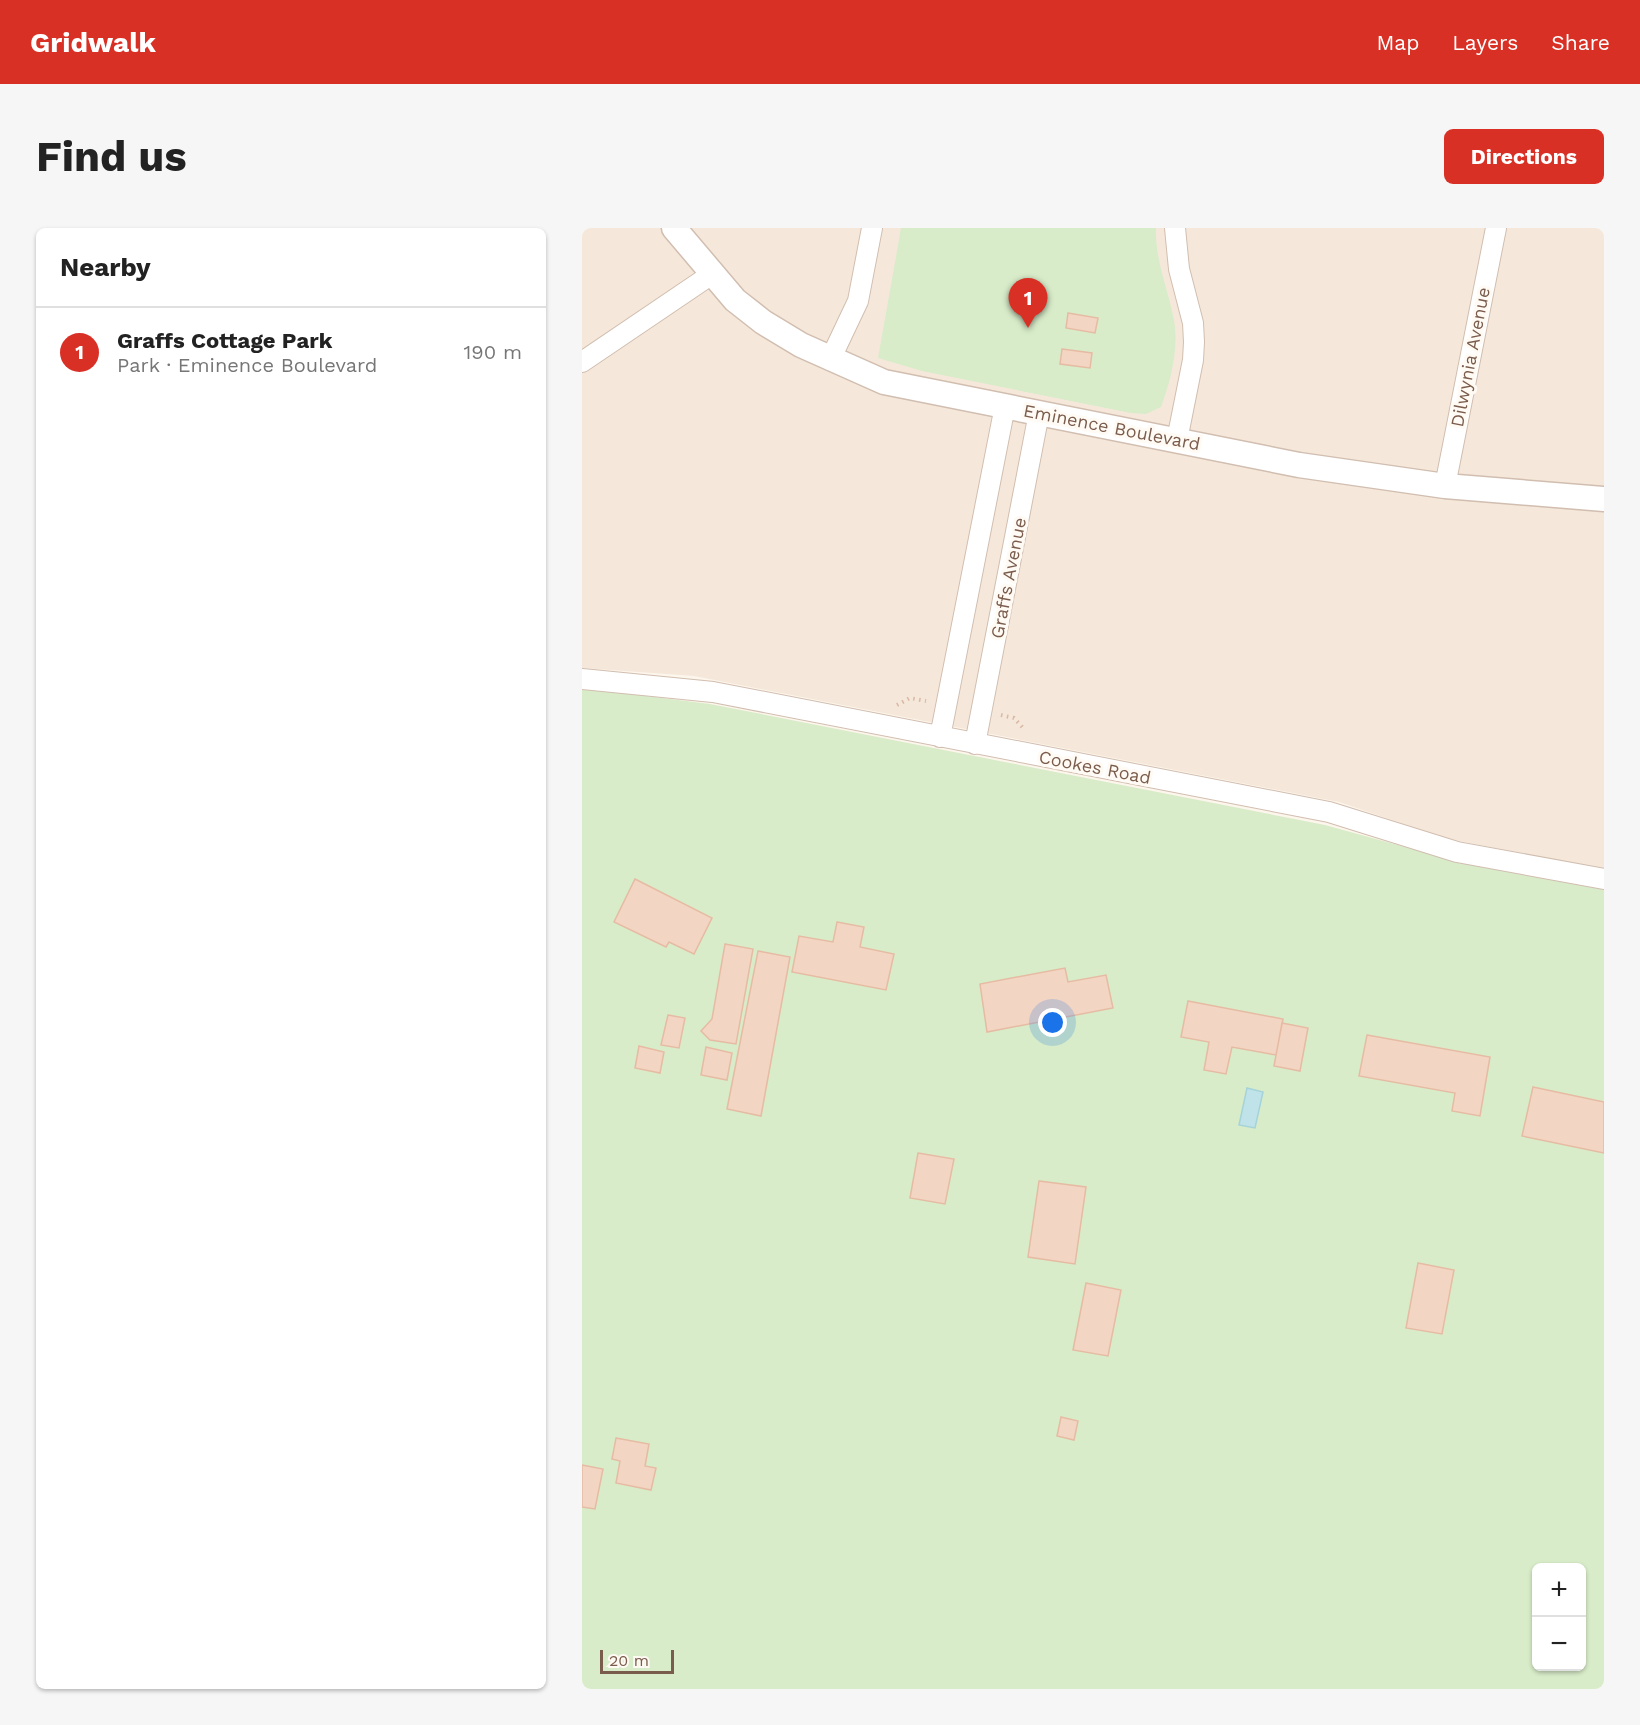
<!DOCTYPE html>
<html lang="en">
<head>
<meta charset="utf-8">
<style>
	body { margin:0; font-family:"Work Sans",sans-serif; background:#f6f6f6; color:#222 }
	.controls { position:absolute; right:18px; bottom:18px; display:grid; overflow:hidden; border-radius:9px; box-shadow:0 2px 4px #0004 }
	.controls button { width:54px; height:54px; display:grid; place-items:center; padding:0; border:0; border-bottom:2px solid #e0e0e0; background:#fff; color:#222; font:30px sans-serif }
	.scale { position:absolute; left:18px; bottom:15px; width:74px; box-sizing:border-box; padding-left:6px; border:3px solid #7a5c4d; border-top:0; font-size:16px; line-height:21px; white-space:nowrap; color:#7a5c4d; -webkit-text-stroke:4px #fffaf3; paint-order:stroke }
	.you { position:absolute; left:471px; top:795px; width:21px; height:21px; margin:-15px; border:4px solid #fff; border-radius:50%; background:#1a73e8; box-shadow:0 0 0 9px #1a73e833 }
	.badge { display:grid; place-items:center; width:39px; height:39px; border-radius:50%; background:#d93025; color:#fff; font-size:20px; font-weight:700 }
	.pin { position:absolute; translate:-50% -50px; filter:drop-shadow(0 2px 3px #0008) }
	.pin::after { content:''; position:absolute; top:32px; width:21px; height:18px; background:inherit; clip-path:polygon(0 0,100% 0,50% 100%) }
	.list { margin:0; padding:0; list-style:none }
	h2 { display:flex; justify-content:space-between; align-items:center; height:78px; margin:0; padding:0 24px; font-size:26px }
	h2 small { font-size:20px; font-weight:400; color:#767676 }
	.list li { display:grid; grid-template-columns:39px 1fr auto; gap:18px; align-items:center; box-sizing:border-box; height:90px; padding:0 24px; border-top:2px solid #e0e0e0 }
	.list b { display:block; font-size:22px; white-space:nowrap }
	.list p { margin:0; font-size:20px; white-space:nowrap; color:#767676 }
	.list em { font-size:20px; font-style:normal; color:#767676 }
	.map { position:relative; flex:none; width:1022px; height:1461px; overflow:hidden; border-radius:9px }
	header { display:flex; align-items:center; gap:36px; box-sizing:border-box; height:84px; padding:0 30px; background:#d93025; color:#fff }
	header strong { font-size:28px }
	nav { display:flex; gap:33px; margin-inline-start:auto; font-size:21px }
	.intro { display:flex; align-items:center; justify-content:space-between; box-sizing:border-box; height:144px; padding:0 36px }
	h1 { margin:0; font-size:42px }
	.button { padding:15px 27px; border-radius:9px; background:#d93025; color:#fff; font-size:21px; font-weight:700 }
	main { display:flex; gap:36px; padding:0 36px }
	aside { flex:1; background:#fff; border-radius:9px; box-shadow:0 2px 4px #0004 }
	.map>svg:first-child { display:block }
	.residential { fill:#f5e8da }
	.green { fill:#d8ecc9; fill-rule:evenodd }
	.water { fill:#bfe3e8; stroke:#a5d3da; stroke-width:1.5 }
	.building { fill:#f3d5c3; stroke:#e6bba3; stroke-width:1.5 }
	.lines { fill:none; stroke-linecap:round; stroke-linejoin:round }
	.minor-casing { stroke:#d1beb0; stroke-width:22 }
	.tertiary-casing { stroke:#d1beb0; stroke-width:27 }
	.path { stroke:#d9b8a5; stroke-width:4; stroke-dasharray:1.5 4.5; stroke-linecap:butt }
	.minor { stroke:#fff; stroke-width:20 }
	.tertiary { stroke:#fff; stroke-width:24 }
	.labels { text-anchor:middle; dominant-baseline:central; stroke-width:6; stroke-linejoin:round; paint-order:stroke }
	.street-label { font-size:18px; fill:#7a5c4d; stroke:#fffaf3 }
</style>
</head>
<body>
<header>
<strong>Gridwalk</strong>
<nav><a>Map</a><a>Layers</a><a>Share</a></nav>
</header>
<div class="intro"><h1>Find us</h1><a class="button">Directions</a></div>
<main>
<aside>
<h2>Nearby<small></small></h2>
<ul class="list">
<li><span class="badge">1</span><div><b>Graffs Cottage Park</b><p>Park · Eminence Boulevard</p></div><em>190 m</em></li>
</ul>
</aside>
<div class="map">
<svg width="1022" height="1461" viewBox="0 0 1022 1461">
	<rect width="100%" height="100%" fill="#fdf6ec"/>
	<path class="residential" d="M 0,0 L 1022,0 L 1022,642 L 863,610 L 757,574 L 112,448 L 0,440 Z"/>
	<path class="green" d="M 319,0 L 574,0 C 573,33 586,60 592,92 C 597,120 589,152 579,179 L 564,186 L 549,185 L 340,143 L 296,130 Z
		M 0,460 L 128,476 L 743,597 L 863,630 L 1022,660 L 1022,1461 L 0,1461 ZM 954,1340 L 999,1340 L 999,1438 L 954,1438 Z"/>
	<path class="water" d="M 665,860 L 681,864 L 673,900 L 657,897 Z"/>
	<path class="building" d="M 486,85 L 516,90 L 513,105 L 484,100 Z
		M 480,121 L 510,125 L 508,140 L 478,136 Z
		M 53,651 L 130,690 L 112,726 L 87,714 L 84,719 L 32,694 Z
		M 255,694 L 282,699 L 278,719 L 312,726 L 304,762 L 210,744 L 217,708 L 251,714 Z
		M 143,716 L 171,721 L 154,816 L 128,812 L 119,803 L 130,791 Z
		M 176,723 L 208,729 L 179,888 L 145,881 Z
		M 483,740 L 486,754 L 524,747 L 531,780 L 405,804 L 398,756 Z
		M 606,773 L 701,791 L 694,827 L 650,819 L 644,846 L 622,842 L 627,814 L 599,809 Z
		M 86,787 L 103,790 L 97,820 L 79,817 Z
		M 700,795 L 726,800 L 718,843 L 692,838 Z
		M 785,807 L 908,829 L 898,888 L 870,883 L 873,865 L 777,848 Z
		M 57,818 L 82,824 L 78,845 L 53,840 Z
		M 124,819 L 150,825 L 145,852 L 119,847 Z
		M 951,859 L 1022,874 L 1022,925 L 940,908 Z
		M 336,925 L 372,931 L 363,976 L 328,970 Z
		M 457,953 L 504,959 L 493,1036 L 446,1029 Z
		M 836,1035 L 872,1042 L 860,1106 L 824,1100 Z
		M 504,1055 L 539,1062 L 526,1128 L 491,1122 Z
		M 479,1189 L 496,1193 L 492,1212 L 475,1208 Z
		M 34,1210 L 67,1216 L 63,1238 L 74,1240 L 69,1262 L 34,1255 L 38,1233 L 30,1231 Z
		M 0,1237 L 21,1241 L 13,1281 L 0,1279 Z"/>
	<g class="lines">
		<defs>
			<path id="minor" d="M 593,0 L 597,41 L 611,95 L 612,114 L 611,132 L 595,212
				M 248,132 L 276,73 L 290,0
				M 0,134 L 130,46
				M 863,258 L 914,0
				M 0,451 L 131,464 L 747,584 L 875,624 L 1022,651
				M 358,509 L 423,178
				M 393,516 L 457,185"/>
			<path id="tertiary" d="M 92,0 L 153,72 L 181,94 L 219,117 L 302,154 L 717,237 L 863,258 L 1022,271"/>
		</defs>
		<use href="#minor" class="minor-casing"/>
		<use href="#tertiary" class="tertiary-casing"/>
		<path class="path" d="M 315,477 L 328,470 L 344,473
			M 419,487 L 432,490 L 442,501"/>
		<use href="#minor" class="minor"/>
		<use href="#tertiary" class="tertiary"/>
	</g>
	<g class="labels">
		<g class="street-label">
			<text transform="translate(888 129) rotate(-79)">Dilwynia Avenue</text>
			<text transform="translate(530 199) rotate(11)">Eminence Boulevard</text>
			<text transform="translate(426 350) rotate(-79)">Graffs Avenue</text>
			<text transform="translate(513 539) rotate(11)">Cookes Road</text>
		</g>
	</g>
</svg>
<div class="controls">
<button>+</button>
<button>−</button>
</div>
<div class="scale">20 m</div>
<div class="you"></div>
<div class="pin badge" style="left:446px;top:100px">1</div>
</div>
</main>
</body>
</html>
